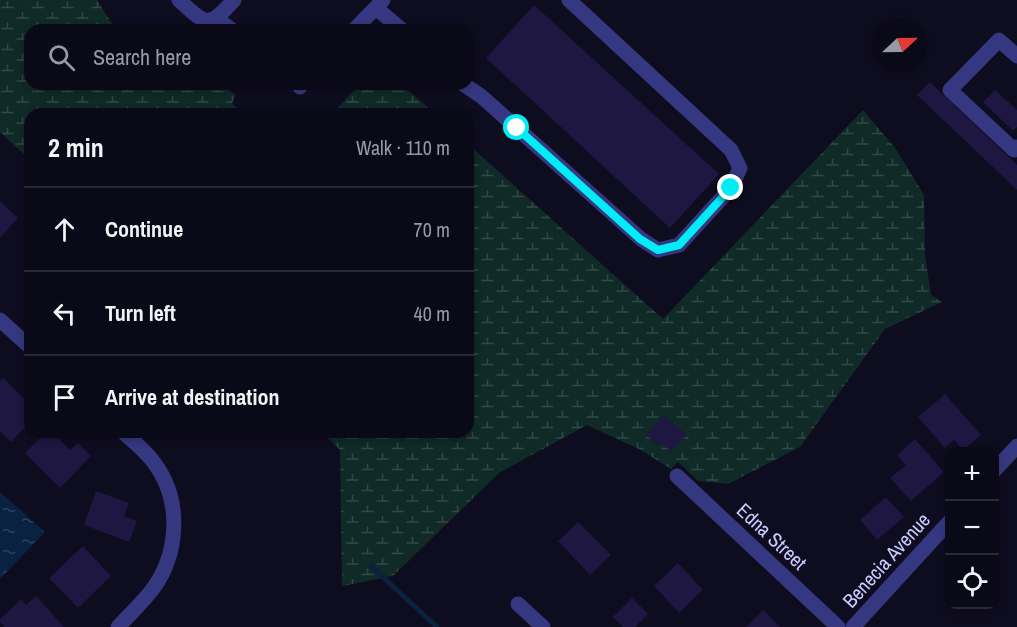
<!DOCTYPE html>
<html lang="en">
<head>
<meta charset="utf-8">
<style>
	body { margin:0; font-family:"Archivo Narrow",sans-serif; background:#181724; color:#f1f3f6 }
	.controls { position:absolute; right:18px; bottom:18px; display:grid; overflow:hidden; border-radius:12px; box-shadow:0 3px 9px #0003 }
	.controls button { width:54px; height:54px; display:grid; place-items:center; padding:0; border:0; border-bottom:2px solid #2a2a36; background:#0a0917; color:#f1f3f6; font:30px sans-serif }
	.compass { position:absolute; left:873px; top:18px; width:54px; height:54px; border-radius:50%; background:#0a0917; box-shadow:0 3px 9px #0003; rotate:68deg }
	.stop { position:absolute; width:18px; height:18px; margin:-14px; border:4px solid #00edf5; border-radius:50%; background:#fff }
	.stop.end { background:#00edf5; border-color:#fff; box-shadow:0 2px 6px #0008 }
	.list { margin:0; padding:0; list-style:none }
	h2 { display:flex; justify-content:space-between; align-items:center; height:78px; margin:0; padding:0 24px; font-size:26px }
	h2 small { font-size:20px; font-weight:400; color:#999aa1 }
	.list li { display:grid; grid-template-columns:39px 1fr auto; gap:18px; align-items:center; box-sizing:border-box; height:84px; padding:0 24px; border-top:2px solid #2a2a36 }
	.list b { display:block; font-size:22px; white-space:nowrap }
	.list em { font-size:20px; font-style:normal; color:#999aa1 }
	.icon { flex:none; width:33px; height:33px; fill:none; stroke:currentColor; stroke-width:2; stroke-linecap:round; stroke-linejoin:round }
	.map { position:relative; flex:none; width:1017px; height:627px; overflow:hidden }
	.search { position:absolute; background:#0a0917; box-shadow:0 3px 9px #0003; left:24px; top:24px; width:450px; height:66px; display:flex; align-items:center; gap:15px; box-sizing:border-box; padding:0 21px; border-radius:18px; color:#999aa1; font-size:22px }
	.panel { position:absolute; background:#0a0917; box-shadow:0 3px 9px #0003; left:24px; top:108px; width:450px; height:330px; border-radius:18px }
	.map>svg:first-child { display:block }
	.wetland { fill:url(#wetland-marsh) }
	.water { fill:url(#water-ripples) }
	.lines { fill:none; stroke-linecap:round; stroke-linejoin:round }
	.stream { stroke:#0a2241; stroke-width:5 }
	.building { fill:#1d1741 }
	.minor { stroke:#353880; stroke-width:15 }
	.route { stroke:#00edf5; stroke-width:8 }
	.labels { text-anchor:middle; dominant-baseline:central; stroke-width:6; stroke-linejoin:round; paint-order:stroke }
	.street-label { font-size:20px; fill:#cdcaff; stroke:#0e0c1f }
</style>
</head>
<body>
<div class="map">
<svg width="1017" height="627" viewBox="0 0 1017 627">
	<defs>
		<pattern id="wetland-marsh" width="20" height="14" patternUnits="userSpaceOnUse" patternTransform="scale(1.5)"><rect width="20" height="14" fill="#0f2a27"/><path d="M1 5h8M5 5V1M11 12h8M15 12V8" fill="none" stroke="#314847"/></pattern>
		<pattern id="water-ripples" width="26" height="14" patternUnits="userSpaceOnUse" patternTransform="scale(1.5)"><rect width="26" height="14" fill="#0a2241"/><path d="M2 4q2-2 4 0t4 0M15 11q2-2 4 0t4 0" fill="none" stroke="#2c415e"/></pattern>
	</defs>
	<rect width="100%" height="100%" fill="#0e0c1f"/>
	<path class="wetland" d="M 0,0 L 97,0 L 116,30 L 30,30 L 30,84 L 220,84 L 236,95 L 232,103 L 243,114 L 30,114 L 30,160 L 0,132 Z
		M 360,84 L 401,84 L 435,114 L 332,114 Z
		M 863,110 L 896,149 L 924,195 L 925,255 L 931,295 L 942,302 L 885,329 L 800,447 L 728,484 L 698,481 L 678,462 L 671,469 L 639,449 L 587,425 L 499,473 L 393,576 L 342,586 L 340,450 L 322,432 L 468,432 L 468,144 L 663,319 Z"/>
	<path class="water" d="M 0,492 L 45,532 L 0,579 Z"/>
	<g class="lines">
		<path class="stream" d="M 371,566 L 437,627"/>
	</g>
	<path class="building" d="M 534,5 L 719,174 L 670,228 L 486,58 Z
		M 930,82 L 1017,165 L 1017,190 L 917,95 Z
		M 995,90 L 1017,110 L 1017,127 L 1013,131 L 983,102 Z
		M 0,201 L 18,218 L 0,238 Z
		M 3,378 L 30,405 L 30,422 L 11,442 L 0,431 L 0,381 Z
		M 945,394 L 981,435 L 963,450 L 954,440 L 945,448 L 918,417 Z
		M 664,415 L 687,435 L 671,452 L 662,443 L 659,446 L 646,435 Z
		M 46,432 L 52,432 L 70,450 L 78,443 L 91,456 L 60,488 L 25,453 Z
		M 915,439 L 944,472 L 911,501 L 890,478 L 906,465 L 897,455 Z
		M 96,491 L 129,503 L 124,516 L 137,521 L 129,542 L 84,525 Z
		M 886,497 L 904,517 L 877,540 L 860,520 Z
		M 578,522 L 611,555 L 590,575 L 558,541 Z
		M 83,546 L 111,576 L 78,608 L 49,578 Z
		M 678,563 L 703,590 L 679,613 L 654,586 Z
		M 36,596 L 64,627 L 4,627 L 0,622 L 0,619 L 21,599 L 26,605 Z
		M 632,598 L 648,614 L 635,627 L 623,627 L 613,617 Z
		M 763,610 L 780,627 L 746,627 Z"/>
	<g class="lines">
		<path class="minor" d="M 179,0 C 206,25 208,29 234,0
			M 376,8 L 402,30
			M 217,19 L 232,30
			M 354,30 L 383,0
			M 1017,56 L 999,40 L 950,90 L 1014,150 L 1017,147
			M 297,84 L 300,87 L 302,84
			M 463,84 L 481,96 L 641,239 L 658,250 L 679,245 L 731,188 L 740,168 L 731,150 L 569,0
			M 0,320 L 30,347
			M 994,471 L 1017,446
			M 677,476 L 838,627
			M 518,604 L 543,627
			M 118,627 C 129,615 142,603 152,590 C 179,554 182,501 155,464 C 147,452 134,442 123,432
			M 853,627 L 950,521"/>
	</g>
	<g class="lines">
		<path class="route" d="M 517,128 L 640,239 L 658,250 L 679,245 L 731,188"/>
	</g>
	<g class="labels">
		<g class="street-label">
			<text transform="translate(772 536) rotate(43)">Edna Street</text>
			<text transform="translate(886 560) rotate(-48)">Benecia Avenue</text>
		</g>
	</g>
</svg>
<div class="controls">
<button>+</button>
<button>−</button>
<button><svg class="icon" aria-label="locate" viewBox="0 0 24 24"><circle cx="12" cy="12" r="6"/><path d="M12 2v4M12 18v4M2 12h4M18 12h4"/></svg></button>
</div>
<svg class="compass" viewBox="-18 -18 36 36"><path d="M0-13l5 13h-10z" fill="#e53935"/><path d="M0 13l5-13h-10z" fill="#999aa1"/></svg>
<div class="stop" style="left:517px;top:128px"></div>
<div class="stop end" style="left:731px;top:188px"></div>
<div class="search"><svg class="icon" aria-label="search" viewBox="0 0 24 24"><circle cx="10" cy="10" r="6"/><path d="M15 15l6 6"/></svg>Search here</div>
<section class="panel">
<h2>2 min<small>Walk · 110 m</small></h2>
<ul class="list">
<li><svg class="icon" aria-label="ahead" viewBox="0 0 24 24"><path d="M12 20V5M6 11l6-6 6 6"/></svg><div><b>Continue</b></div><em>70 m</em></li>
<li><svg class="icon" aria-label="left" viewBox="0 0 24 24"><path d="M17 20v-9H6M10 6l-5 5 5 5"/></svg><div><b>Turn left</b></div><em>40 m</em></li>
<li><svg class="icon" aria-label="arrive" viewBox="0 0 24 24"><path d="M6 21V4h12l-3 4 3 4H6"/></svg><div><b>Arrive at destination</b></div></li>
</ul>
</section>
</div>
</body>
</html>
